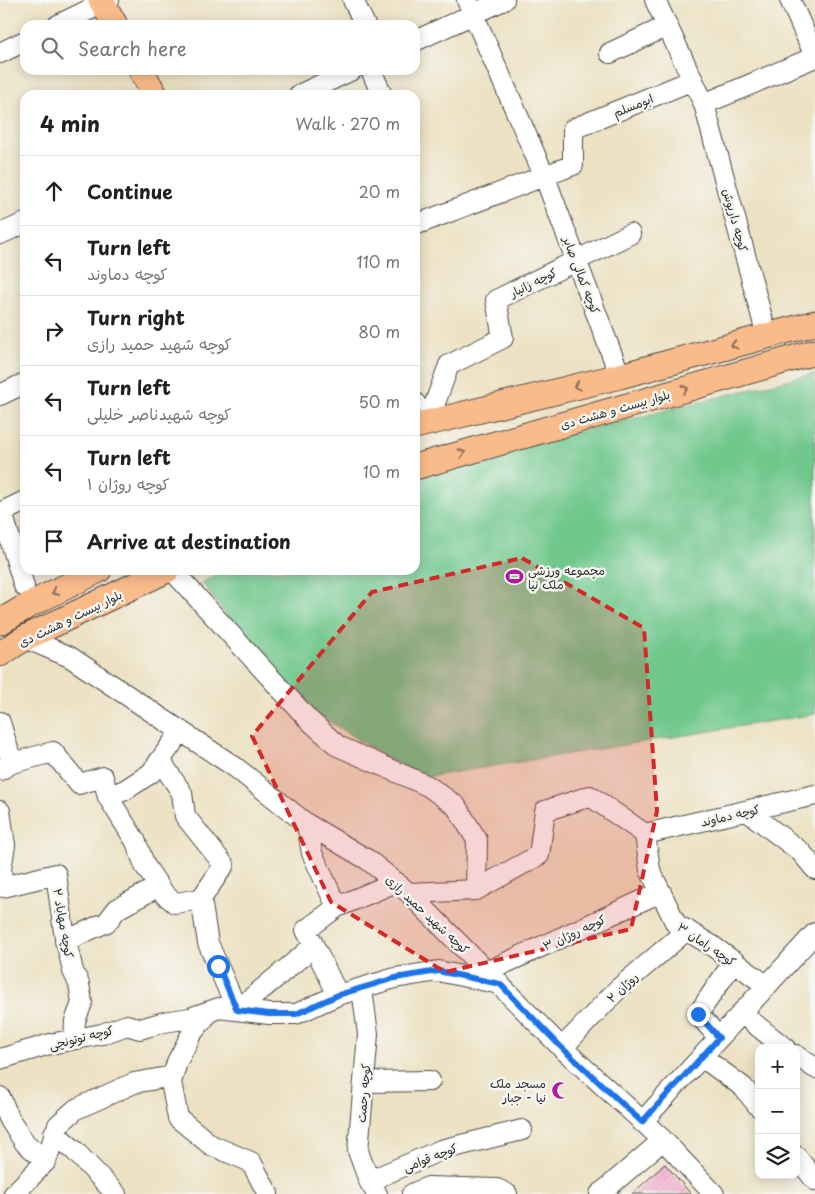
<!DOCTYPE html>
<html lang="en">
<head>
<meta charset="utf-8">
<style>
	body { margin:0; font-family:"Playpen Sans","Playpen Sans Arabic",sans-serif; background:#f6f6f6; color:#202124 }
	.controls { position:absolute; right:15px; bottom:15px; display:grid; overflow:hidden; border-radius:10px; box-shadow:0 2px 12px #0003 }
	.controls button { width:45px; height:45px; display:grid; place-items:center; padding:0; border:0; border-bottom:1px solid #e0e0e0; background:#fff; color:#202124; font:25px sans-serif }
	.stop { position:absolute; width:15px; height:15px; margin:-11px; border:4px solid #1a73e8; border-radius:50%; background:#fff }
	.stop.end { background:#1a73e8; border-color:#fff; box-shadow:0 1px 5px #0008 }
	.list { margin:0; padding:0; list-style:none }
	h2 { display:flex; justify-content:space-between; align-items:center; height:65px; margin:0; padding:0 20px; font-size:21px }
	h2 small { font-size:16px; font-weight:400; color:#757577 }
	.list li { display:grid; grid-template-columns:32px 1fr auto; gap:15px; align-items:center; box-sizing:border-box; height:70px; padding:0 20px; border-top:1px solid #e0e0e0 }
	.list b { display:block; font-size:19px; white-space:nowrap }
	.list p { margin:0; font-size:16px; white-space:nowrap; color:#757577 }
	.list em { font-size:16px; font-style:normal; color:#757577 }
	.icon { flex:none; width:28px; height:28px; fill:none; stroke:currentColor; stroke-width:2; stroke-linecap:round; stroke-linejoin:round }
	.map { position:relative; flex:none; width:815px; height:1194px; overflow:hidden }
	.search { position:absolute; background:#fff; box-shadow:0 2px 12px #0003; left:20px; top:20px; width:400px; height:55px; display:flex; align-items:center; gap:12px; box-sizing:border-box; padding:0 18px; border-radius:15px; color:#757577; font-size:19px }
	.panel { position:absolute; background:#fff; box-shadow:0 2px 12px #0003; left:20px; top:90px; width:400px; height:485px; border-radius:15px }
	.map>svg:first-child { display:block }
	.pitch { fill:#71c88d; stroke:#4e7a5c }
	.building { fill:url(#building-hatch) }
	.lines { fill:none; stroke-linecap:round; stroke-linejoin:round }
	.minor-casing { stroke:#484642; stroke-width:22 }
	.major-casing { stroke:#484642; stroke-width:27 }
	.minor { stroke:#fff; stroke-width:20 }
	.major { stroke:#fabb8b; stroke-width:25 }
	.oneway { stroke:#886c56 }
	.route { stroke:#1a73e8; stroke-width:6 }
	.marked { fill:#d62828; fill-opacity:0.2; stroke:#d62828; stroke-width:4; stroke-dasharray:10 6; stroke-linejoin:round }
	.labels { text-anchor:middle; dominant-baseline:central; stroke-width:5; stroke-linejoin:round; paint-order:stroke }
	.street-label { font-size:12px; fill:#2b2b2b; stroke:#f6f6f2 }
	.poi-label { font-size:12px; fill:#2b2b2b; stroke:#f6f6f2; text-anchor:start }
</style>
</head>
<body>
<div class="map">
<svg width="815" height="1194" viewBox="0 0 815 1194">
	<defs>
		<pattern id="building-hatch" width="6" height="6" patternUnits="userSpaceOnUse" patternTransform="scale(1.25)"><rect width="6" height="6" fill="#f3a2c7"/><path d="M-1 1l2-2M0 6l6-6M5 7l2-2" fill="none" stroke="#c584a2"/></pattern>
	</defs>
	<rect width="100%" height="100%" fill="#f6f6f2"/>
	<filter id="ink" filterUnits="userSpaceOnUse"><feTurbulence type="fractalNoise" baseFrequency=".02" numOctaves="2"/><feDisplacementMap in="SourceGraphic" scale="10" xChannelSelector="R" yChannelSelector="G"/><feConvolveMatrix kernelMatrix="1 2 1 2 8 2 1 2 1" color-interpolation-filters="sRGB"/></filter>
	<filter id="wash" filterUnits="userSpaceOnUse"><feTurbulence type="fractalNoise" baseFrequency=".0096" numOctaves="4" result="noise"/><feDisplacementMap in="SourceGraphic" scale="20" xChannelSelector="R" yChannelSelector="G"/><feGaussianBlur stdDeviation="1.12" result="paint"/><feColorMatrix in="noise" values="0 0 0 0 0 0 0 0 0 0 0 0 0 0 0 0 0 1.4 0 .05"/><feComposite in="paint" operator="in"/></filter>
	<g filter="url(#wash)">
		<rect width="100%" height="100%" fill="#ece1c2"/>
		<path class="pitch" d="M 815,373 L 815,714 L 420,778 L 288,696 L 202,583 L 224,570 L 415,570 L 415,473 Z"/>
		<g id="blocks">
			<path class="building" d="M 665,1164 L 691,1194 L 632,1194 Z"/>
		</g>
	</g>
	<g filter="url(#ink)">
		<use href="#blocks" fill-opacity="0" stroke="#484642" stroke-width="1"/>
		<g class="lines">
			<defs>
				<path id="minor" d="M 353,0 L 365,25
					M 467,0 L 544,175 L 620,376
					M 655,0 L 704,104 L 767,336
					M 790,0 L 815,56
					M 58,25 L 109,0
					M 415,41 L 504,0
					M 0,53 L 25,41
					M 610,53 L 667,26
					M 371,70 L 382,95
					M 299,95 L 352,70
					M 704,104 L 815,57
					M 415,225 L 573,165 L 573,129 L 693,80
					M 0,234 L 25,223
					M 0,395 L 25,383
					M 415,403 L 428,422
					M 428,422 L 449,365 L 503,338 L 496,300 L 630,234
					M 172,570 L 309,720 L 338,746 L 428,786 L 456,806 L 477,840 L 476,890
					M 24,586 L 2,512 L 25,501
					M 25,638 L 70,657 L 164,720 L 235,767 L 307,824 L 368,860 L 409,893 L 562,1048 L 663,1140 L 714,1194
					M 0,722 L 12,763
					M 181,731 L 151,773 L 125,790 L 108,797 L 136,842 L 145,866 L 165,895 L 175,903 L 201,899
					M 160,760 L 182,793 L 185,816 L 224,865 L 201,899 L 208,943 L 237,1010 L 314,946 L 306,930 L 337,907 L 312,853 L 307,824
					M 0,770 L 12,763 L 53,752 L 79,784 L 103,777 L 108,797
					M 0,811 L 5,845 L 1,869 L 3,887 L 56,874 L 64,932 L 73,971 L 79,984 L 82,1003 L 75,1021 L 74,1039
					M 747,811 L 801,852 L 815,869
					M 645,834 L 650,870 L 676,924 L 711,945 L 767,986
					M 645,834 L 815,795
					M 409,893 L 476,890 L 539,855 L 545,811 L 590,796 L 645,834
					M 337,907 L 396,882
					M 65,941 L 107,922 L 117,909 L 159,886
					M 314,946 L 338,995
					M 488,971 L 661,892
					M 362,989 L 368,1034 L 358,1151 L 369,1181 L 377,1194
					M 210,1011 L 192,1033 L 177,1062 L 171,1082 L 178,1118 L 211,1145 L 251,1162 L 268,1194
					M 743,1011 L 746,1017 L 785,1048
					M 719,1038 L 698,1014 L 734,961
					M 562,1048 L 618,989 L 687,930
					M 796,1055 L 815,1068
					M 702,1057 L 743,1087 L 759,1107
					M 0,1059 L 50,1044 L 102,1034 L 127,1025 L 140,1029 L 164,1022 L 190,1018 L 219,1008 L 269,1014 L 296,1014 L 338,995 L 395,978 L 438,971 L 500,984
					M 364,1082 L 430,1081
					M 0,1097 L 10,1120 L 25,1143 L 46,1161
					M 642,1122 L 815,933
					M 54,1133 L 74,1150 L 116,1194
					M 796,1156 L 815,1180
					M 369,1181 L 441,1150 L 522,1130
					M 14,1194 L 46,1161 L 58,1125 L 76,1109 L 134,1083 L 173,1076
					M 412,1194 L 428,1187 L 497,1189 L 507,1194
					M 600,1194 L 663,1140"/>
				<path id="major" d="M 101,0 L 115,25
					M 141,70 L 155,95
					M 415,426 L 620,376 L 815,323
					M 415,467 L 815,352
					M 0,622 L 29,605 L 99,570
					M 0,654 L 25,638 L 167,570"/>
			</defs>
			<use href="#minor" class="minor-casing"/>
			<use href="#major" class="major-casing"/>
			<use href="#minor" class="minor"/>
			<use href="#major" class="major"/>
		</g>
		<defs><path id="oneway-chevron" d="M-2-3.5L2.5 0L-2 3.5" fill="none" stroke-width="1.6" stroke-linecap="round" stroke-linejoin="round" transform="scale(1.25)"/></defs>
		<g class="oneway">
			<use href="#oneway-chevron" transform="translate(734 345) rotate(165)"/>
			<use href="#oneway-chevron" transform="translate(577 386) rotate(166)"/>
			<use href="#oneway-chevron" transform="translate(685 389) rotate(-16)"/>
			<use href="#oneway-chevron" transform="translate(462 453) rotate(-16)"/>
			<use href="#oneway-chevron" transform="translate(55 592) rotate(153)"/>
		</g>
	</g>
	<g class="lines" filter="url(#ink)">
		<path class="route" d="M 218,966 L 237,1010 L 269,1014 L 296,1014 L 338,995 L 395,978 L 438,971 L 500,984 L 562,1048 L 642,1122 L 719,1038 L 698,1014"/>
	</g>
	<path class="marked" d="M 522,558 L 644,628 L 657,811 L 631,929 L 445,972 L 331,902 L 252,736 L 372,592 Z"/>
	<defs>
		<symbol id="stadium-bare" viewBox="-9 -9 18 18"><path d="M0-5a6.5 5 0 1 0 0 10a6.5 5 0 1 0 0-10ZM-3.5-1.8h7v3.6h-7Z" fill="#b5179e" stroke="#f6f6f2" stroke-width="2.5" paint-order="stroke"/></symbol>
		<symbol id="mosque-bare" viewBox="-9 -9 18 18"><path d="M3.5-4.9A6 6 0 1 0 3.5 4.9A5 5 0 1 1 3.5-4.9Z" fill="#b5179e" stroke="#f6f6f2" stroke-width="2.5" paint-order="stroke"/></symbol>
	</defs>
	<g fill-rule="evenodd">
		<use href="#stadium-bare" x="502" y="564" width="25" height="25"/>
		<use href="#mosque-bare" x="548" y="1078" width="25" height="25"/>
	</g>
	<g class="labels">
		<g class="street-label">
			<text transform="translate(633 105) rotate(-22)">ابومسلم</text>
			<text transform="translate(736 220) rotate(75)">کوچه داریوش</text>
			<text transform="translate(582 275) rotate(69)">کوچه کمالی صابر</text>
			<text transform="translate(533 282) rotate(-26)">کوچه زانیار</text>
			<text transform="translate(615 409) rotate(-16)">بلوار بیست و هشت دی</text>
			<text transform="translate(70 618) rotate(-26)">بلوار بیست و هشت دی</text>
			<text transform="translate(730 815) rotate(-13)">کوچه دماوند</text>
			<text transform="translate(428 914) rotate(43)">کوچه شهید حمید رازی</text>
			<text transform="translate(64 923) rotate(80)">کوچه مهاباد ۲</text>
			<text transform="translate(574 932) rotate(-25)">کوچه روژان ۳</text>
			<text transform="translate(707 944) rotate(34)">کوچه رامان ۳</text>
			<text transform="translate(622 987) rotate(-43)">روژان ۲</text>
			<text transform="translate(81 1037) rotate(-14)">کوچه توتونچی</text>
			<text transform="translate(363 1093) rotate(-85)">کوچه رحمت</text>
			<text transform="translate(430 1157) rotate(-21)">کوچه قوامی</text>
		</g>
		<g class="poi-label">
			<text x="528" y="570">مجموعه ورزشی<tspan x="528" dy="14">ملک نیا</tspan></text>
			<text x="546" y="1083" text-anchor="end">مسجد ملک<tspan x="546" dy="14">نیا - جبار</tspan></text>
		</g>
	</g>
</svg>
<div class="controls">
<button>+</button>
<button>−</button>
<button><svg class="icon" aria-label="layers" viewBox="0 0 24 24"><path d="M12 4l9 5-9 5-9-5zM3 14l9 5 9-5"/></svg></button>
</div>
<div class="stop" style="left:218px;top:966px"></div>
<div class="stop end" style="left:698px;top:1014px"></div>
<div class="search"><svg class="icon" aria-label="search" viewBox="0 0 24 24"><circle cx="10" cy="10" r="6"/><path d="M15 15l6 6"/></svg>Search here</div>
<section class="panel">
<h2>4 min<small>Walk · 270 m</small></h2>
<ul class="list">
<li><svg class="icon" aria-label="ahead" viewBox="0 0 24 24"><path d="M12 20V5M6 11l6-6 6 6"/></svg><div><b>Continue</b></div><em>20 m</em></li>
<li><svg class="icon" aria-label="left" viewBox="0 0 24 24"><path d="M17 20v-9H6M10 6l-5 5 5 5"/></svg><div><b>Turn left</b><p>کوچه دماوند</p></div><em>110 m</em></li>
<li><svg class="icon" aria-label="right" viewBox="0 0 24 24"><path d="M7 20v-9h11M14 6l5 5-5 5"/></svg><div><b>Turn right</b><p>کوچه شهید حمید رازی</p></div><em>80 m</em></li>
<li><svg class="icon" aria-label="left" viewBox="0 0 24 24"><path d="M17 20v-9H6M10 6l-5 5 5 5"/></svg><div><b>Turn left</b><p>کوچه شهیدناصر خلیلی</p></div><em>50 m</em></li>
<li><svg class="icon" aria-label="left" viewBox="0 0 24 24"><path d="M17 20v-9H6M10 6l-5 5 5 5"/></svg><div><b>Turn left</b><p>کوچه روژان ۱</p></div><em>10 m</em></li>
<li><svg class="icon" aria-label="arrive" viewBox="0 0 24 24"><path d="M6 21V4h12l-3 4 3 4H6"/></svg><div><b>Arrive at destination</b></div></li>
</ul>
</section>
</div>
</body>
</html>
